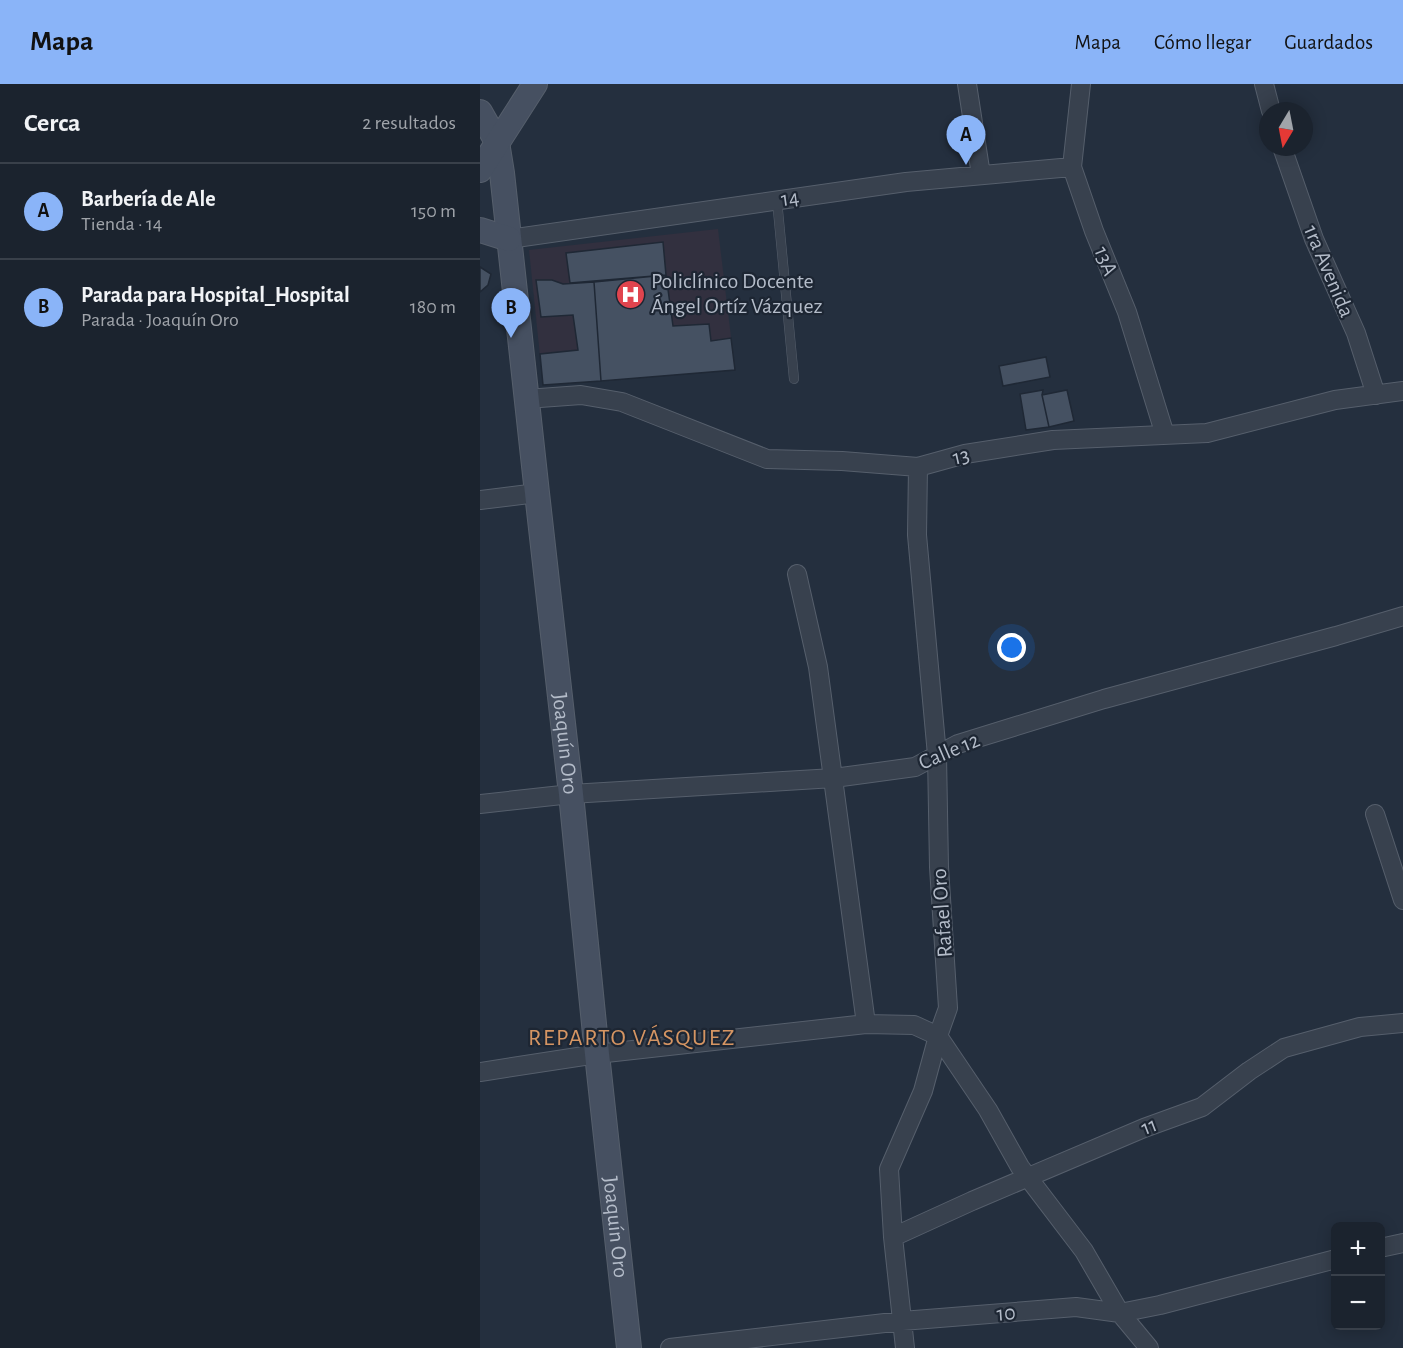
<!DOCTYPE html>
<html lang="es">
<head>
<meta charset="utf-8">
<style>
	body { margin:0; font-family:"Alegreya Sans",sans-serif; background:#242b36; color:#f1f3f6 }
	.controls { position:absolute; right:18px; bottom:18px; display:grid; overflow:hidden; border-radius:9px; box-shadow:0 3px 15px #0003 }
	.controls button { width:54px; height:54px; display:grid; place-items:center; padding:0; border:0; border-bottom:2px solid #39404a; background:#1b232e; color:#f1f3f6; font:30px sans-serif }
	.compass { position:absolute; left:779px; top:18px; width:54px; height:54px; border-radius:50%; background:#1b232e; box-shadow:0 3px 15px #0003; rotate:190deg }
	.you { position:absolute; left:532px; top:564px; width:21px; height:21px; margin:-15px; border:4px solid #fff; border-radius:50%; background:#1a73e8; box-shadow:0 0 0 9px #1a73e833 }
	.badge { display:grid; place-items:center; width:39px; height:39px; border-radius:50%; background:#8ab4f8; color:#111; font-size:20px; font-weight:700 }
	.pin { position:absolute; translate:-50% -50px; filter:drop-shadow(0 2px 3px #0008) }
	.pin::after { content:''; position:absolute; top:32px; width:21px; height:18px; background:inherit; clip-path:polygon(0 0,100% 0,50% 100%) }
	.list { margin:0; padding:0; list-style:none }
	h2 { display:flex; justify-content:space-between; align-items:center; height:78px; margin:0; padding:0 24px; font-size:26px }
	h2 small { font-size:20px; font-weight:400; color:#a0a4aa }
	.list li { display:grid; grid-template-columns:39px 1fr auto; gap:18px; align-items:center; box-sizing:border-box; height:96px; padding:0 24px; border-top:2px solid #39404a }
	.list b { display:block; font-size:22px; white-space:nowrap }
	.list p { margin:0; font-size:20px; white-space:nowrap; color:#a0a4aa }
	.list em { font-size:20px; font-style:normal; color:#a0a4aa }
	.map { position:relative; flex:none; width:923px; height:1264px; overflow:hidden }
	header { display:flex; align-items:center; gap:36px; box-sizing:border-box; height:84px; padding:0 30px; background:#8ab4f8; color:#111 }
	header strong { font-size:28px }
	nav { display:flex; gap:33px; margin-inline-start:auto; font-size:21px }
	main { display:flex }
	aside { flex:1; background:#1b232e }
	.map>svg:first-child { display:block }
	.medical { fill:#32303f }
	.building { fill:#455162; stroke:#1f2835; stroke-width:1.5 }
	.lines { fill:none; stroke-linecap:round; stroke-linejoin:round }
	.lane-casing { stroke:#565f6c; stroke-width:10 }
	.street-casing { stroke:#565f6c; stroke-width:20 }
	.secondary-casing { stroke:#565f6c; stroke-width:26 }
	.lane { stroke:#38414e; stroke-width:9 }
	.street { stroke:#38414e; stroke-width:18 }
	.secondary { stroke:#465061; stroke-width:24 }
	.labels { text-anchor:middle; dominant-baseline:central; stroke-width:4.5; stroke-linejoin:round; paint-order:stroke }
	.street-label { font-size:22px; fill:#b4bcc9; stroke:#1d2633 }
	.poi-label { font-size:22px; fill:#b4bcc9; stroke:#1d2633; text-anchor:start }
	.neighbourhood-label { font-size:24px; letter-spacing:1.5px; fill:#d59563; stroke:#1d2633 }
</style>
</head>
<body>
<header>
<strong>Mapa</strong>
<nav><a>Mapa</a><a>Cómo llegar</a><a>Guardados</a></nav>
</header>
<main>
<aside>
<h2>Cerca<small>2 resultados</small></h2>
<ul class="list">
<li><span class="badge">A</span><div><b>Barbería de Ale</b><p>Tienda · 14</p></div><em>150 m</em></li>
<li><span class="badge">B</span><div><b>Parada para Hospital_Hospital</b><p>Parada · Joaquín Oro</p></div><em>180 m</em></li>
</ul>
</aside>
<div class="map">
<svg width="923" height="1264" viewBox="0 0 923 1264">
	<rect width="100%" height="100%" fill="#242f3e"/>
	<path class="medical" d="M 238,145 L 255,286 L 63,301 L 49,166 Z"/>
	<path class="building" d="M 183,158 L 186,191 L 90,199 L 86,169 Z
		M 0,183 L 11,190 L 8,201 L 0,208 Z
		M 186,191 L 193,242 L 229,240 L 231,257 L 251,254 L 255,286 L 121,297 L 114,198 Z
		M 56,196 L 72,196 L 83,200 L 114,198 L 121,297 L 63,301 L 60,270 L 98,266 L 93,231 L 61,233 Z
		M 566,273 L 570,293 L 523,302 L 519,282 Z
		M 563,306 L 562,311 L 569,343 L 546,346 L 540,310 Z
		M 587,306 L 594,337 L 569,343 L 562,311 Z"/>
	<g class="lines">
		<defs>
			<path id="lane" d="M 297,116 L 314,295"/>
			<path id="street" d="M 487,0 L 501,91
				M 601,0 L 592,83 L 614,147 L 647,228 L 685,351
				M 784,0 L 791,27
				M 802,63 L 834,155 L 876,249 L 896,311
				M 29,155 L 426,98 L 592,83
				M 46,315 L 101,311 L 142,318 L 287,375 L 362,377 L 438,383 L 485,370 L 573,356 L 727,349 L 855,316 L 923,307
				M 0,416 L 57,409
				M 317,490 L 338,583 L 386,940
				M 0,720 L 91,710 L 354,694 L 435,683 L 478,660 L 624,615 L 856,552 L 923,532
				M 895,730 L 923,816
				M 0,988 L 117,970 L 386,940 L 434,941 L 458,952 L 508,1026 L 540,1083 L 604,1167 L 640,1229 L 669,1264
				M 413,1153 L 492,1117 L 664,1044 L 722,1023 L 769,987 L 804,964 L 880,943 L 923,939
				M 900,1164 L 923,1159
				M 190,1264 L 422,1237 L 596,1223 L 640,1229 L 680,1221 L 856,1175
				M 425,1264 L 413,1153 L 409,1085 L 443,1007 L 458,952 L 468,924 L 459,783 L 457,671 L 437,451 L 438,383"/>
			<g id="secondary">
				<path id="s1" d="M 0,28 L 17,58 L 22,89 L 57,409 L 91,710 L 117,970 L 149,1264"/>
				<path d="M 0,86 L 55,0"/>
				<path d="M 0,146 L 29,155"/>
			</g>
		</defs>
		<use href="#lane" class="lane-casing"/>
		<use href="#street" class="street-casing"/>
		<use href="#secondary" class="secondary-casing"/>
		<use href="#lane" class="lane"/>
		<use href="#street" class="street"/>
		<use href="#secondary" class="secondary"/>
	</g>
	<defs>
		<symbol id="hospital-disc" viewBox="-11 -11 22 22"><circle r="9.5" fill="#e0444e" stroke="#1d2633"/><path d="M-5-5h3v3.5h4V-5h3V5h-3V1.5h-4V5h-3Z" fill="#fff"/></symbol>
	</defs>
	<g fill-rule="evenodd">
		<use href="#hospital-disc" x="134" y="194" width="33" height="33"/>
	</g>
	<g class="labels">
		<g class="street-label">
			<text transform="translate(310 114) rotate(-8)">14</text>
			<text transform="translate(626 177) rotate(68)">13A</text>
			<text transform="translate(849 187) rotate(67)">1ra Avenida</text>
			<text transform="translate(481 372) rotate(-13)">13</text>
			<text stroke="none"><textPath href="#s1" startOffset="640">Joaquín Oro</textPath></text>
			<text transform="translate(469 667) rotate(-23)">Calle 12</text>
			<text transform="translate(462 829) rotate(-94)">Rafael Oro</text>
			<text transform="translate(669 1042) rotate(-21)">11</text>
			<text stroke="none"><textPath href="#s1" startOffset="1126">Joaquín Oro</textPath></text>
			<text transform="translate(526 1229) rotate(-4)">10</text>
		</g>
		<g class="poi-label">
			<text x="171" y="197">Policlínico Docente<tspan x="171" dy="25">Ángel Ortíz Vázquez</tspan></text>
		</g>
		<g class="neighbourhood-label">
			<text x="152" y="954">REPARTO VÁSQUEZ</text>
		</g>
	</g>
</svg>
<div class="controls">
<button>+</button>
<button>−</button>
</div>
<svg class="compass" viewBox="-18 -18 36 36"><path d="M0-13l5 13h-10z" fill="#e53935"/><path d="M0 13l5-13h-10z" fill="#a0a4aa"/></svg>
<div class="you"></div>
<div class="pin badge" style="left:486px;top:81px">A</div>
<div class="pin badge" style="left:31px;top:254px">B</div>
</div>
</main>
</body>
</html>
